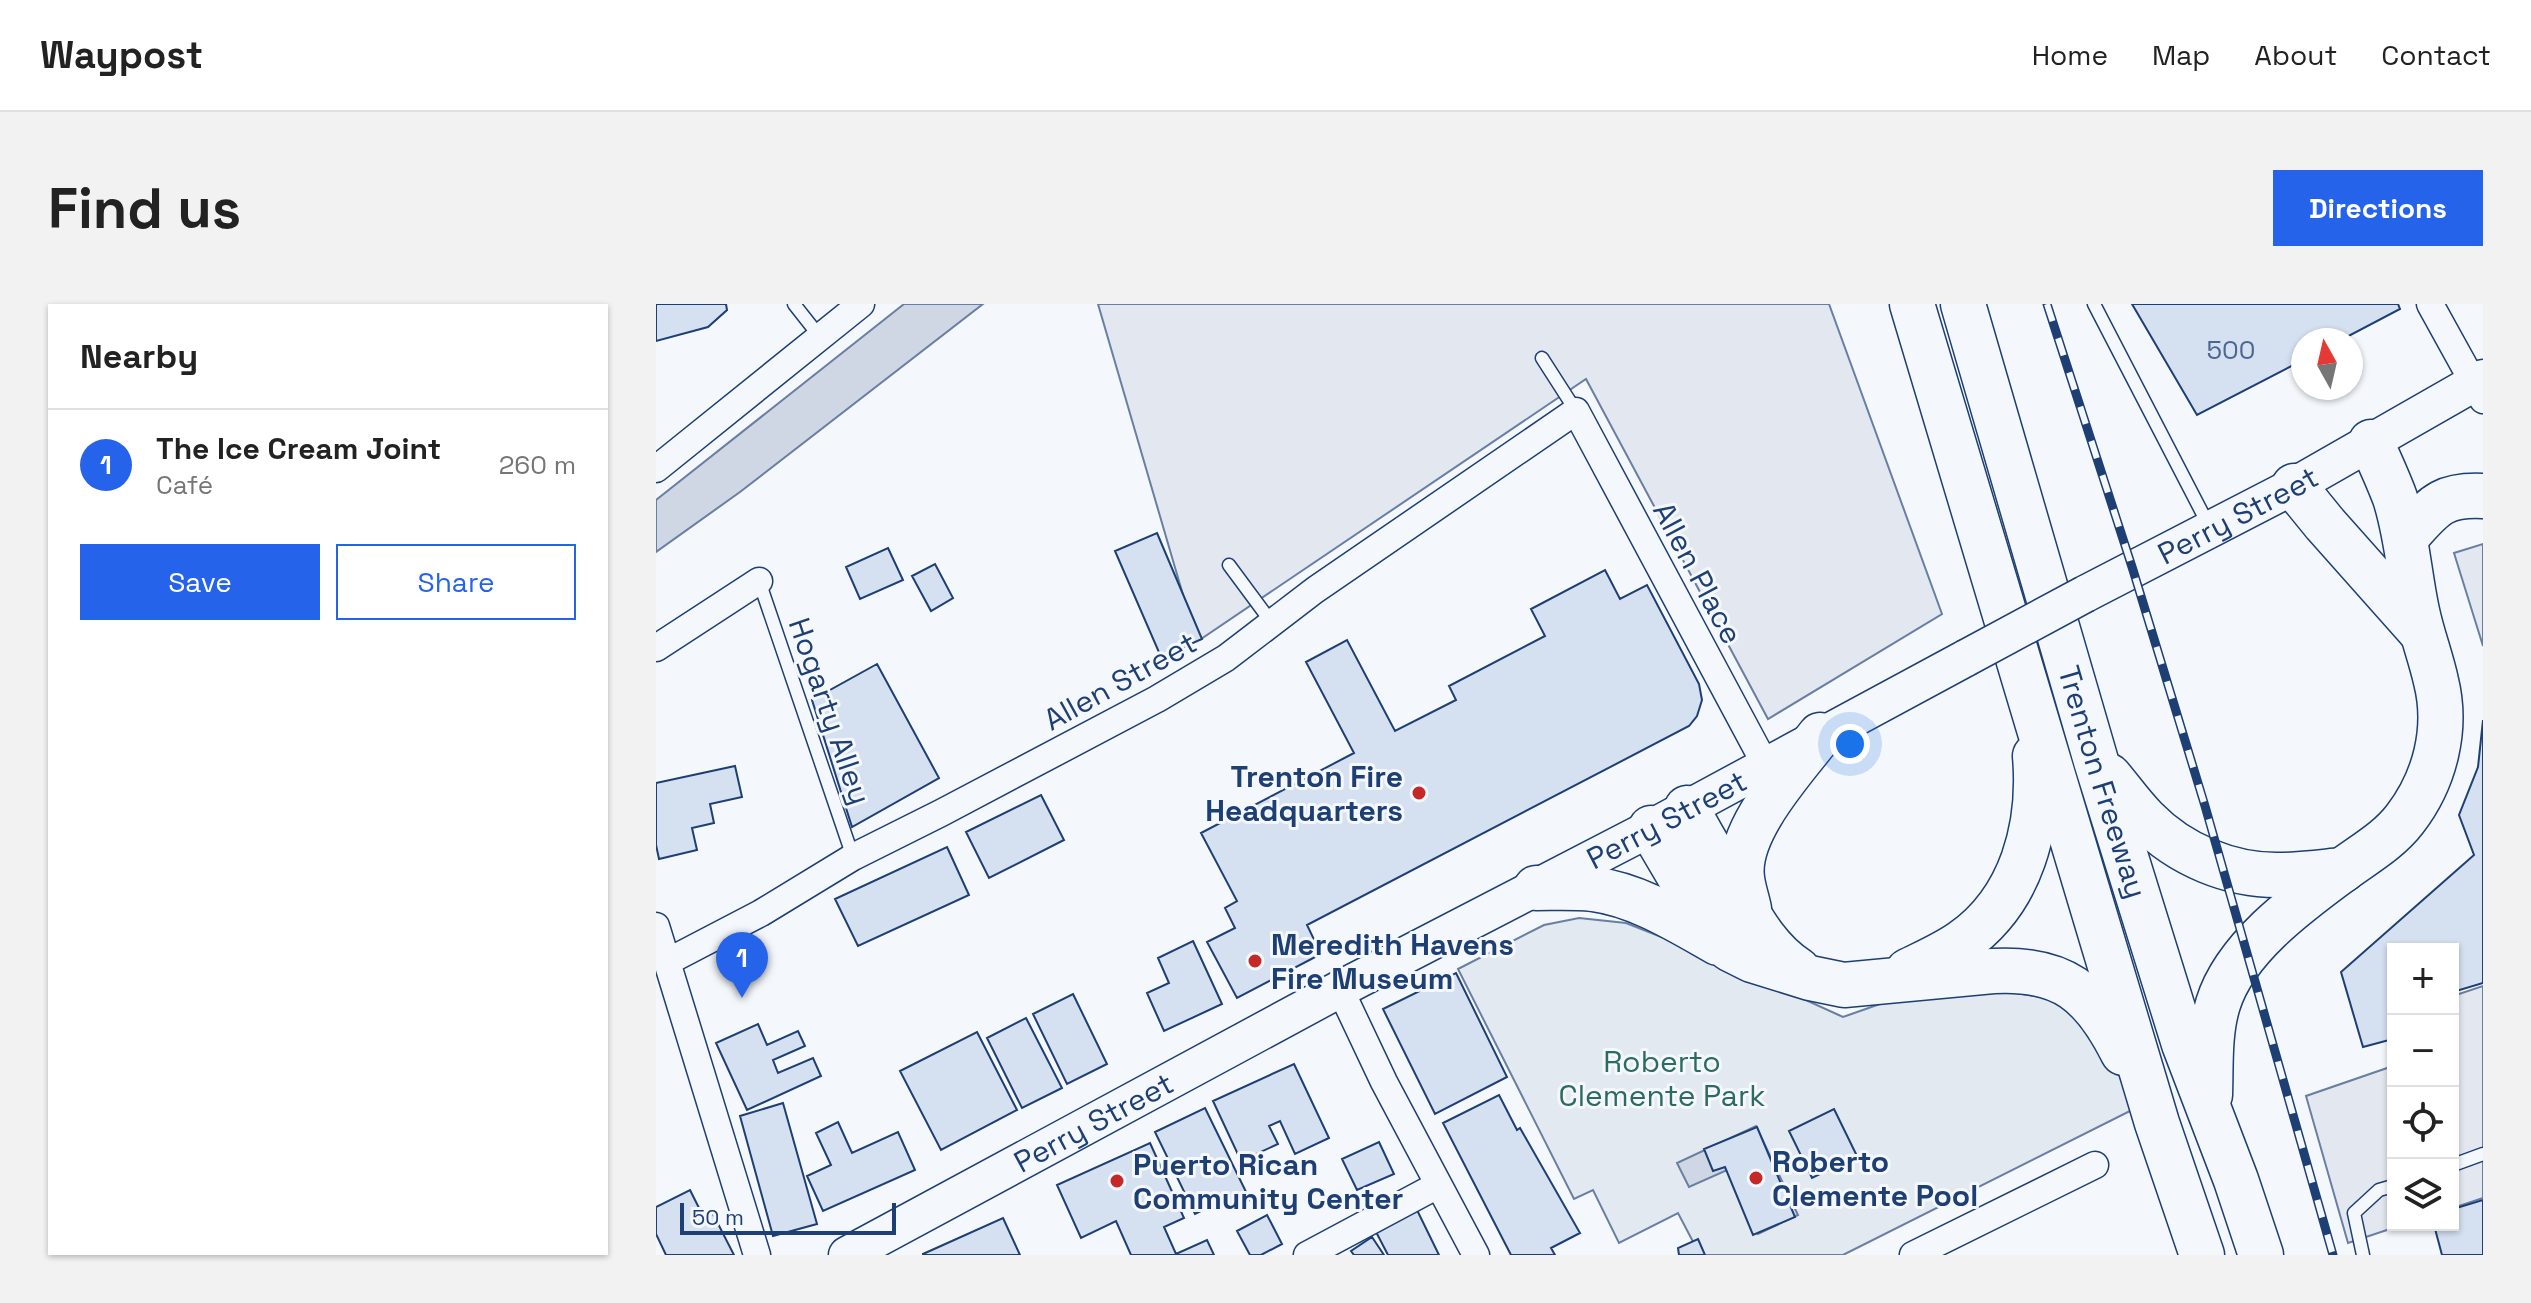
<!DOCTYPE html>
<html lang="en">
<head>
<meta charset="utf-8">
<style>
	body { margin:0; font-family:"Space Grotesk",sans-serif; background:#f2f2f2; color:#222 }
	.controls { position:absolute; right:24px; bottom:24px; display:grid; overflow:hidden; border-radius:0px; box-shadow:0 2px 6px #0004 }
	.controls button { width:72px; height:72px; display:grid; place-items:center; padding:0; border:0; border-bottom:2px solid #e0e0e0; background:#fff; color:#222; font:40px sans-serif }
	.compass { position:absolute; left:1635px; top:24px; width:72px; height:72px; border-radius:50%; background:#fff; box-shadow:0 2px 6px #0004; rotate:352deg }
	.scale { position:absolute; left:24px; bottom:20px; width:216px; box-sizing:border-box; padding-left:8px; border:4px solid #1d3f73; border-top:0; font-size:22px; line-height:28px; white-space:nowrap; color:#1d3f73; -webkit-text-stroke:6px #f4f7fb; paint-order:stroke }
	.you { position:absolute; left:1194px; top:440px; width:28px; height:28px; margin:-20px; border:6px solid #fff; border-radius:50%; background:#1a73e8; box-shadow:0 0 0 12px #1a73e833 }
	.badge { display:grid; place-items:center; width:52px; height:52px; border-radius:50%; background:#2563eb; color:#fff; font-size:26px; font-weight:700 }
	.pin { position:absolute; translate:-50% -66px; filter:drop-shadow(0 2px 4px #0008) }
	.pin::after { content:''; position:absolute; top:42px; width:28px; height:24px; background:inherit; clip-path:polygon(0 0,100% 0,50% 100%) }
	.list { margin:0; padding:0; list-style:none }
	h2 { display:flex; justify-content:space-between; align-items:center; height:104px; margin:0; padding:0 32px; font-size:34px }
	h2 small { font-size:26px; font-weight:400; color:#767676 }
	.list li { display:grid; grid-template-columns:52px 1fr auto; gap:24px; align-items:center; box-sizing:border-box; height:112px; padding:0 32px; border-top:2px solid #e0e0e0 }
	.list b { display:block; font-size:30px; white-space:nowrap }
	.list p { margin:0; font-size:26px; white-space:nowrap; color:#767676 }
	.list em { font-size:26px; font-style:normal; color:#767676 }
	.actions { display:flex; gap:16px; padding:24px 32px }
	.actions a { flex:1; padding:18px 0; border:2px solid #2563eb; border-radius:0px; text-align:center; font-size:28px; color:#2563eb }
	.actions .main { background:#2563eb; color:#fff }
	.icon { flex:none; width:44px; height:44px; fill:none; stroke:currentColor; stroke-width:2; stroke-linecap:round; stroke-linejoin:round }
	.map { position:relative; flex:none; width:1827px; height:951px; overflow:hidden; border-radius:0px }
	header { display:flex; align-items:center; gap:48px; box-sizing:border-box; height:112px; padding:0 40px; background:#fff; border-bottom:2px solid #e0e0e0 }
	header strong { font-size:38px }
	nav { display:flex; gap:44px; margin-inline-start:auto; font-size:28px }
	.intro { display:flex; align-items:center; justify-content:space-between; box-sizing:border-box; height:192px; padding:0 48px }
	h1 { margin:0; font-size:56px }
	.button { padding:20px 36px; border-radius:0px; background:#2563eb; color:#fff; font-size:28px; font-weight:700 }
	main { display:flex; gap:48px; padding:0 48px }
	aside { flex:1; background:#fff; border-radius:0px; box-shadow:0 2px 6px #0004 }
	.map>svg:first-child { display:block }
	.green { fill:#e3e9f0; stroke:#687fa3; stroke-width:2 }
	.parking { fill:#e3e8f0; stroke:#687fa3; stroke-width:2 }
	.water { fill:#cfd7e4; stroke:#687fa3; stroke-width:2 }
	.building { fill:#d5e0f0; stroke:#1d3f73; stroke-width:2 }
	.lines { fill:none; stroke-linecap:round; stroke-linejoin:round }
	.lane-casing { stroke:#1d3f73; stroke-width:15 }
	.street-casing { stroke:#1d3f73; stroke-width:29 }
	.secondary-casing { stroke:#1d3f73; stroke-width:39 }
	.highway-casing { stroke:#1d3f73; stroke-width:47 }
	.lane { stroke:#f4f7fb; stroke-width:12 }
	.street { stroke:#f4f7fb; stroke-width:26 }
	.secondary { stroke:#f4f7fb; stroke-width:36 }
	.highway { stroke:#f4f7fb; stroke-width:44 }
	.rail-casing { stroke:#1d3f73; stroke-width:9 }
	.rail { stroke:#f4f7fb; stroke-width:6; stroke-dasharray:18; stroke-linecap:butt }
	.secondary-bridge-casing { stroke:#1d3f73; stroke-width:39; stroke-linecap:butt }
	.secondary-bridge { stroke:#f4f7fb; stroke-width:36 }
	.poi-dot { fill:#c62828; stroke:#f4f7fb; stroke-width:3 }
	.labels { text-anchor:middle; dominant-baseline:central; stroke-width:6; stroke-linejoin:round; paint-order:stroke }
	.number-label { font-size:26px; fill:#4b6792 }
	.street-label { font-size:30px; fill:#1d3f73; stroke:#f4f7fb }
	.poi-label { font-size:30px; font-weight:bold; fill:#1d3f73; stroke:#f4f7fb; text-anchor:start }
	.park-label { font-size:30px; fill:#2c6c60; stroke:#f4f7fb }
</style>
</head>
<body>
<header>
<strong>Waypost</strong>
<nav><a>Home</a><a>Map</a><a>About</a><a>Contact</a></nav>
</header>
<div class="intro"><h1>Find us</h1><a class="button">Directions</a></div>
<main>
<aside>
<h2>Nearby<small></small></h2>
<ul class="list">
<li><span class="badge">1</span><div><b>The Ice Cream Joint</b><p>Café</p></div><em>260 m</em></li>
</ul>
<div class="actions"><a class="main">Save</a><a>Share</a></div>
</aside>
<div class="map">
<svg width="1827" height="951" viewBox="0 0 1827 951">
	<rect width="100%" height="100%" fill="#f4f7fb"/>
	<path class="green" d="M 923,614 L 970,619 L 1051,651 L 1187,713 L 1241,694 L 1336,685 L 1427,700 L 1480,804 L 1187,951 L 1044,951 L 1022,909 L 963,939 L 937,886 L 918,895 L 802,665 L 888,621 Z"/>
	<path class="parking" d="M 442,0 L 1173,0 L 1286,310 L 1112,415 L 930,75 L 545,335 L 532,308 Z
		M 1827,240 L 1827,342 L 1798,249 Z
		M 1827,682 L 1827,894 L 1797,904 L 1797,692 Z
		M 1737,762 L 1737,921 L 1746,921 L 1692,939 L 1650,792 Z"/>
	<path class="water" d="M 248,0 L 327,0 L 84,188 L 0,248 L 0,196 Z
		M 1100,822 L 1142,911 L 1102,930 L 1071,866 L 1033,883 L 1021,859 Z"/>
	<path class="building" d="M 0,0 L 70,0 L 71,6 L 52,23 L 0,37 Z
		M 1476,0 L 1742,0 L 1744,5 L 1685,36 L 1647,36 L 1647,56 L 1541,111 Z
		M 501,229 L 546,335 L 505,353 L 459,247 Z
		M 232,244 L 247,276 L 204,295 L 190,263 Z
		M 279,260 L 297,294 L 275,307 L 256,272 Z
		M 949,266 L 964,295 L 991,281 L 1043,380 L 1046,396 L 1041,412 L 1033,422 L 651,621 L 665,650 L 581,694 L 551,638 L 579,624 L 569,604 L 581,597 L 545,529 L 698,449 L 650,358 L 691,336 L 739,427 L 800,396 L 793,382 L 889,332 L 875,305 Z
		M 221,360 L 283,474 L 196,523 L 156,396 Z
		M 1827,416 L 1827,679 L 1797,688 L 1797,645 L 1737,645 L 1737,735 L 1707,743 L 1685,668 L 1818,551 L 1803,511 L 1822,463 Z
		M 79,462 L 86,493 L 54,500 L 58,519 L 36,524 L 41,546 L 3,555 L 0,541 L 0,479 Z
		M 385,491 L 408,536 L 333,574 L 310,528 Z
		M 291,543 L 313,591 L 202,642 L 179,595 Z
		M 537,637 L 566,700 L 508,727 L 491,689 L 513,679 L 502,654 Z
		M 800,669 L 851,773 L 779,810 L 727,705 Z
		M 417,690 L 451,760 L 411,780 L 377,710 Z
		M 370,714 L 406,784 L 366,804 L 331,734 Z
		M 102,720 L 111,741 L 142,727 L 149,742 L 117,756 L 122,769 L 157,754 L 165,772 L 91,806 L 60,739 Z
		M 321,728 L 361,806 L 285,846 L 244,767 Z
		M 638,760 L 673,834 L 639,850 L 624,817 L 613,822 L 622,840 L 585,857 L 557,797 Z
		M 843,791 L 861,826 L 864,824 L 924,929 L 895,944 L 899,951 L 855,951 L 787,819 Z
		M 127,799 L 161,920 L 117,932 L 84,812 Z
		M 549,804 L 594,896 L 573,906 L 568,896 L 539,910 L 499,828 Z
		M 1178,805 L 1201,852 L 1156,874 L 1133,827 Z
		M 182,818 L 196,849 L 242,828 L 259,866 L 167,907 L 151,872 L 175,861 L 160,829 Z
		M 1101,823 L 1139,913 L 1097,931 L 1069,863 L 1057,867 L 1048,845 Z
		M 723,838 L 738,870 L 701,886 L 686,855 Z
		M 494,839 L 528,914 L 508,923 L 520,950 L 551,936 L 558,951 L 475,951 L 460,917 L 425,934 L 401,881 Z
		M 34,886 L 47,912 L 56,908 L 78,951 L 10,951 L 0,930 L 0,903 Z
		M 1827,896 L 1827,951 L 1786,951 L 1778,921 L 1797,921 L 1797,905 Z
		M 761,906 L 783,951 L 732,951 L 719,926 Z
		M 611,911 L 626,940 L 605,951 L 594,951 L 581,927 Z
		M 347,914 L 364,951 L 267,951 L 267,950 Z
		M 716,933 L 728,951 L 698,951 L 695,947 Z
		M 1042,935 L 1049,951 L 1023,951 L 1022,944 Z"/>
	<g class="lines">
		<defs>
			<path id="lane" d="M 138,0 L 164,33
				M 1438,0 L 1553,222
				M 886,54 L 920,107
				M 573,261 L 616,319
				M 103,277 L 197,553
				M 1797,861 L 1827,850
				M 1707,951 L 1698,909 L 1723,886 L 1737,882"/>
			<path id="street" d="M 1774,0 L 1827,96
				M 0,165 L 205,0
				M 0,344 L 103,277
				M 0,622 L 101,951
				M 11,658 L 105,609 L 197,553 L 285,509 L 501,395 L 570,354 L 659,286 L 920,107 L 1109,460
				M 684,685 L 728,778 L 820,951
				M 651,951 L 782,881
				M 1257,951 L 1439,861"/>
			<g id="secondary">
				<path id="s1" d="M 1429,290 L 1638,182 L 1827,74"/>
				<path id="s2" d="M 191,951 L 684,685 L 995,524 L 1310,354"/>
			</g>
			<g id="highway">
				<path d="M 1256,0 L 1501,819 L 1546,951"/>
				<path id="s3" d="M 1307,0 L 1440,457 L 1528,740 L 1580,876 L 1605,951"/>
				<path d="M 1638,182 L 1669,220 L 1765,328"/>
				<path d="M 1749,234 C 1777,204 1783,190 1827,192"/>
				<path d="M 1453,472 C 1465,486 1476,502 1489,515 C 1524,551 1575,572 1624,571 C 1645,571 1666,568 1687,566"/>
				<path d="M 1031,504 C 1043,529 1057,551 1071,574 C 1092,608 1108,644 1142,666"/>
				<path d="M 995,524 L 1035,592 L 1059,626 L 1074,645 L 1096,656 L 1154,674 L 1188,681 L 1337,667 C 1407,663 1437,689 1467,749"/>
				<path d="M 880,584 C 899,584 918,583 937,585 C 982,591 1023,617 1062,639"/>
				<path d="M 1093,605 C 1091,595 1087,584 1086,574 C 1080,527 1137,466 1164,431"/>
				<path d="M 1252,667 C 1270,658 1289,650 1306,638 C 1366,596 1385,522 1379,452"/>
				<path d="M 1554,791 C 1555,762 1553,729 1562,700 C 1579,644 1643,598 1688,565 C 1710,549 1733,536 1749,515 C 1779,476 1792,425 1780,377 C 1775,354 1766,331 1761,307 C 1753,270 1751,231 1739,194 C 1732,175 1723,156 1715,138"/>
			</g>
		</defs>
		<use href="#lane" class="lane-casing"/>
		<use href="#street" class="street-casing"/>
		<use href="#secondary" class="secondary-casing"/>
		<use href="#highway" class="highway-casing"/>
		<use href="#lane" class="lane"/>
		<use href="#street" class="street"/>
		<use href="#secondary" class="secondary"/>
		<use href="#highway" class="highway"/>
		<defs>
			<path id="rail" d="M 1391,0 L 1477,266 L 1549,502 L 1677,951"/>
		</defs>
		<use href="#rail" class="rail-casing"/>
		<use href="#rail" class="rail"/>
		<defs>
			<path id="secondary-bridge" d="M 1310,354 L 1429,290"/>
		</defs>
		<use href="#secondary-bridge" class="secondary-bridge-casing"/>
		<use href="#secondary-bridge" class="secondary-bridge"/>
	</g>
	<g class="poi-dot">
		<circle cx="763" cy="489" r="8"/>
		<circle cx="599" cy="657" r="8"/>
		<circle cx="1100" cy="874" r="8"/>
		<circle cx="461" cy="877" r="8"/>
	</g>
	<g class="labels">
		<g class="number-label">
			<text x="1575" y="46">500</text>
		</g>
		<g class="street-label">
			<text stroke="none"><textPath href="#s1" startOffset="172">Perry Street</textPath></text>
			<text transform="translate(1042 269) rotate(62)">Allen Place</text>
			<text transform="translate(464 377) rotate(-29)">Allen Street</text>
			<text transform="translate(174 407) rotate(71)">Hogarty Alley</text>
			<text stroke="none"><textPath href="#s3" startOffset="498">Trenton Freeway</textPath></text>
			<text stroke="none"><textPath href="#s2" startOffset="928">Perry Street</textPath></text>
			<text stroke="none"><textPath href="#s2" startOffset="280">Perry Street</textPath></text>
		</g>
		<g class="poi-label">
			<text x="747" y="472" text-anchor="end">Trenton Fire<tspan x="747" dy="34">Headquarters</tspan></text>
			<text x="615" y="640">Meredith Havens<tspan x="615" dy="34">Fire Museum</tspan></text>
			<text x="1116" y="857">Roberto<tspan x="1116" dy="34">Clemente Pool</tspan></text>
			<text x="477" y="860">Puerto Rican<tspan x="477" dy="34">Community Center</tspan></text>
		</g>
		<g class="park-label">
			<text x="1006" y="757">Roberto<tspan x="1006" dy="34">Clemente Park</tspan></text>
		</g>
	</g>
</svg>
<div class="controls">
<button>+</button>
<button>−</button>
<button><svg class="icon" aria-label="locate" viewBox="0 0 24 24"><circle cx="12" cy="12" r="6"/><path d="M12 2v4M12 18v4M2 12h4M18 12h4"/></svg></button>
<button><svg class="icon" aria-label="layers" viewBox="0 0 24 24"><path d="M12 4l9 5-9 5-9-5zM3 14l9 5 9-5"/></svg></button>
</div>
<svg class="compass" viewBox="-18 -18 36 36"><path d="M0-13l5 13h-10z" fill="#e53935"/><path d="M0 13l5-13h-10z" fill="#767676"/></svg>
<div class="scale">50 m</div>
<div class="you"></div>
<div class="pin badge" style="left:86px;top:694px">1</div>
</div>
</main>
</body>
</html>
